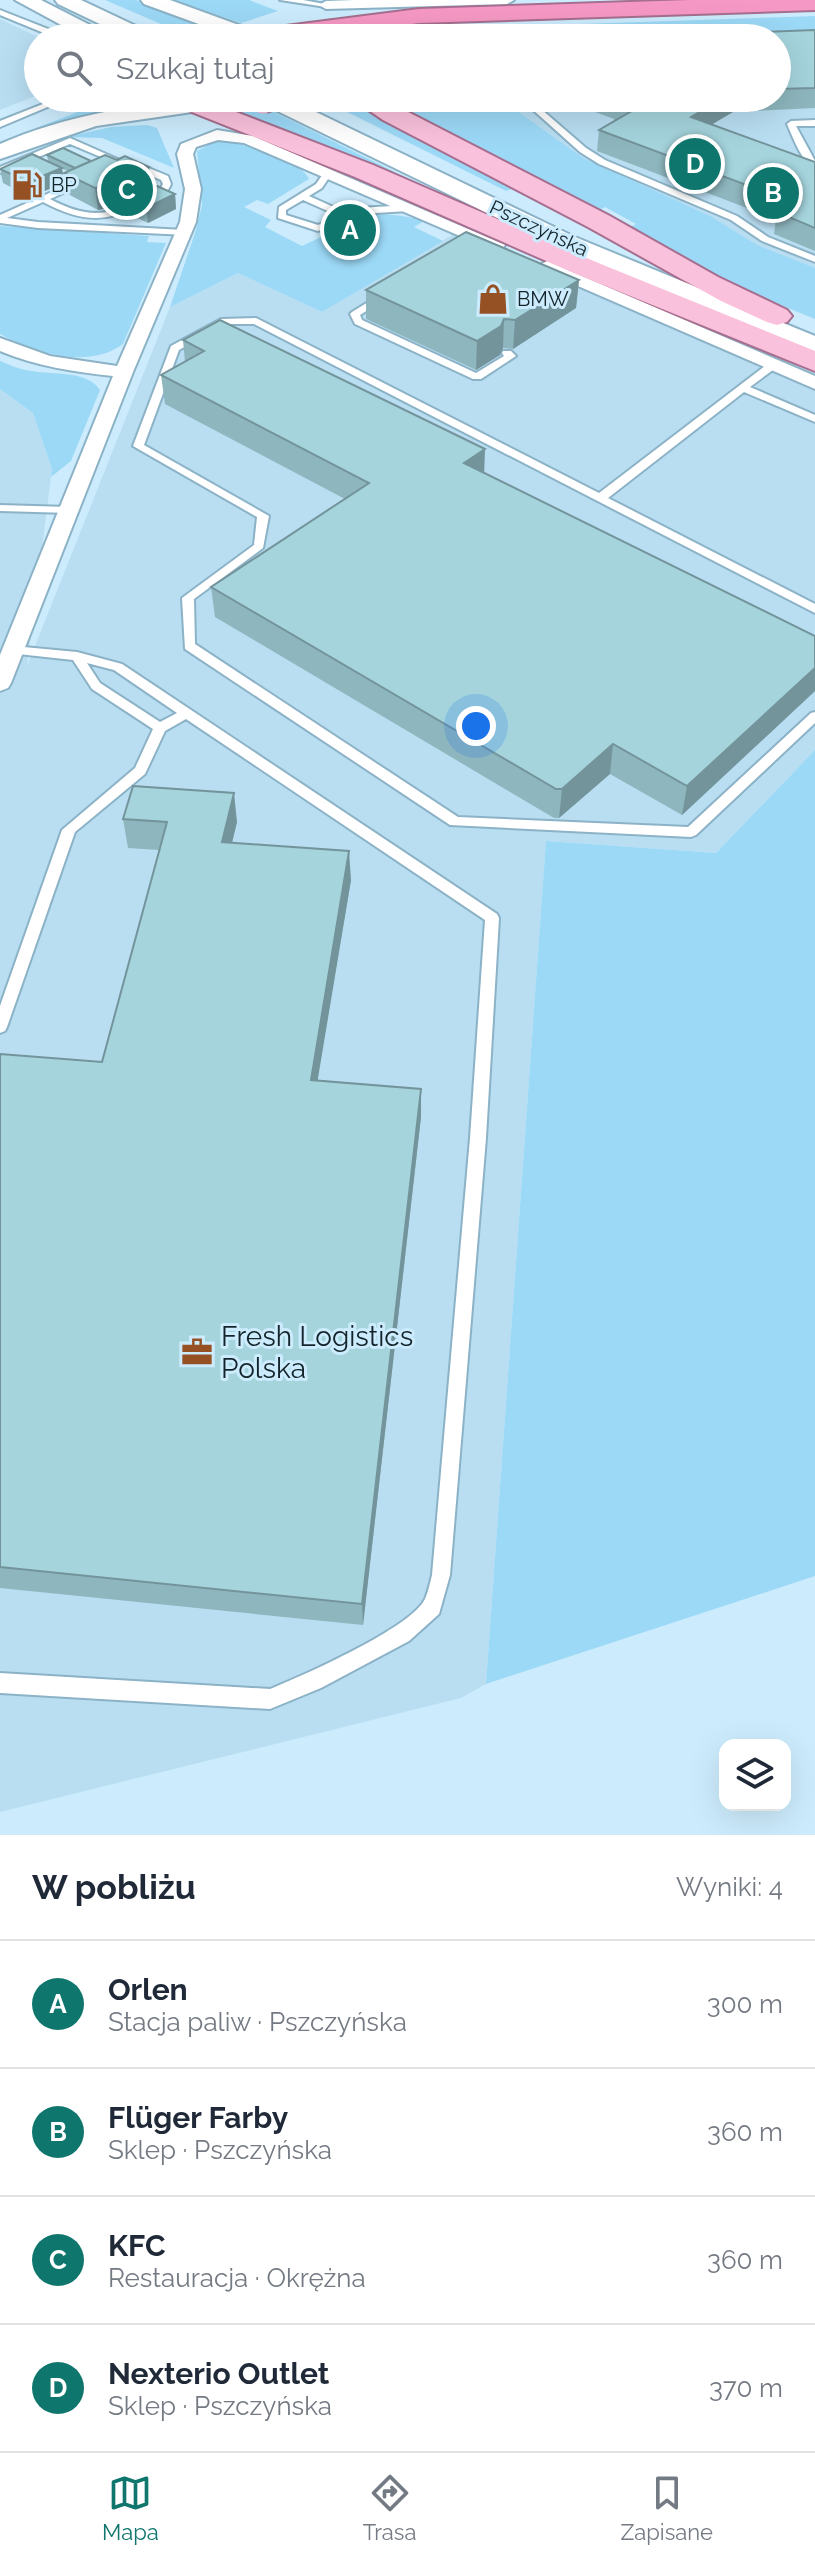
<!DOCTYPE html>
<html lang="pl">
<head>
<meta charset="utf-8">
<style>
	body { margin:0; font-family:Raleway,sans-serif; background:#f6f6f7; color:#1f2937 }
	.controls { position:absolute; right:24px; bottom:24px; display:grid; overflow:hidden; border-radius:16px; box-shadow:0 8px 32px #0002 }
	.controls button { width:72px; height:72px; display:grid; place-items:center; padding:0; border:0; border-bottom:2px solid #e0e1e3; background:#fff; color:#1f2937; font:40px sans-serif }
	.you { position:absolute; left:476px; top:726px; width:28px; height:28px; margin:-20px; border:6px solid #fff; border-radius:50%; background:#1a73e8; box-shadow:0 0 0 12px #1a73e833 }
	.badge { display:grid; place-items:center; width:52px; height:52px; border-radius:50%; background:#0f766e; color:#fff; font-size:26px; font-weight:700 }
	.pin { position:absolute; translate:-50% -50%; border:4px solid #fff; box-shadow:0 2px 8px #0006 }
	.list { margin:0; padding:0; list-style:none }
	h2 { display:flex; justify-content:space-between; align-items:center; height:104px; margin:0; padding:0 32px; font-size:34px }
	h2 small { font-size:26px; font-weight:400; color:#747a83 }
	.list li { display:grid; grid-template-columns:52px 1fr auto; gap:24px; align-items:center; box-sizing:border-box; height:128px; padding:0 32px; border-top:2px solid #e0e1e3 }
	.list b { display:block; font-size:30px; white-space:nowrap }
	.list p { margin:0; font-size:26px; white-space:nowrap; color:#747a83 }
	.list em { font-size:26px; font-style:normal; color:#747a83 }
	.icon { flex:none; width:44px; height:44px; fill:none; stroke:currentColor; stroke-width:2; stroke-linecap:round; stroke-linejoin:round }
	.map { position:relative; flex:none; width:815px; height:1835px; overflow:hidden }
	.search { position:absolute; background:#fff; box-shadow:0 8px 32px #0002; left:24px; right:24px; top:24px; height:88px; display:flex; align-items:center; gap:20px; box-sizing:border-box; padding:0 28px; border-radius:44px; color:#747a83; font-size:30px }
	.sheet { height:616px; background:#fff }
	nav { display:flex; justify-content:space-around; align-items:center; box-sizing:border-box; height:112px; border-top:2px solid #e0e1e3; background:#fff; font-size:22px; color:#747a83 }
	nav a { display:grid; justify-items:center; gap:4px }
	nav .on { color:#0f766e }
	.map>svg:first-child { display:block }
	.built { fill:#b9def2 }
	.green { fill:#9cd9f7 }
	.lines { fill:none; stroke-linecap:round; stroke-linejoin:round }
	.lane-casing { stroke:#8bb2c6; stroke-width:4 }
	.street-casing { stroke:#8bb2c6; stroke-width:4 }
	.secondary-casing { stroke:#8bb2c6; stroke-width:4 }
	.primary-casing { stroke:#a76f8f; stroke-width:4 }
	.highway-casing { stroke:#a76f8f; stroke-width:4 }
	.lane { fill:#fff; fill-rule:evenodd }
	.street { fill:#fff; fill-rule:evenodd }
	.secondary { fill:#fff; fill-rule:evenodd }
	.primary { fill:#fac1dc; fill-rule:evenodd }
	.highway { fill:#f698c5; fill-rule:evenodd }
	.primary-bridge-casing { stroke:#a76f8f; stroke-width:27; stroke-linecap:butt }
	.primary-bridge { stroke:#fac1dc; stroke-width:25 }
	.wall { fill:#8eb6be }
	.shaded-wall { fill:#74949b }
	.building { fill:#a5d4dd; stroke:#74949b; stroke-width:2 }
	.labels { text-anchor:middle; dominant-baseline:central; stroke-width:6; stroke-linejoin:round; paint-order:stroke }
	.far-poi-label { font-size:20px; fill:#14242b; stroke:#ccecfd; text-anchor:start }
	.far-street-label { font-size:20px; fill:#14242b; stroke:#ccecfd }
	.near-poi-label { font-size:28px; fill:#14242b; stroke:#ccecfd; text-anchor:start }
</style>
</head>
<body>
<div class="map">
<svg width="815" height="1835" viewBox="0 0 815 1835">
	<rect width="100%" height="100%" fill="#ccecfd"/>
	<path class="built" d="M 0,19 L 40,38 L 38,95 L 0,110 Z
		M 815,26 L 815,294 L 408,98 L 777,98 L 777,38 Z
		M 457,232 L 815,384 L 815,750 L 716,853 L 546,841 L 486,1684 L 461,1698 L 0,1812 L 0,389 L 33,413 L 52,469 L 27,666 L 170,307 L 238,273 L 322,312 Z"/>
	<path class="green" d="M 105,0 L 136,0 L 221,30 L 193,34 L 175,30 Z
		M 172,0 L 249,0 L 278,11 L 241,23 Z
		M 815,16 L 815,39 L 376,38 L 438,29 Z
		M 114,98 L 142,98 L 150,105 C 89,110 55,125 0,148 L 0,142 Z
		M 319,98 L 350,98 L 514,188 L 506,191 Z
		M 374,98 L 499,98 L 583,158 L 710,216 L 757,245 L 815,268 L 815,319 L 726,283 L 627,229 L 636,224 L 605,207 L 600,210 L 609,217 Z
		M 264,107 L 427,188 L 424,190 L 228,110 Z
		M 147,125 L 157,128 L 174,168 L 102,138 L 67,137 L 111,127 Z
		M 227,141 C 246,145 303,162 309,179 L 268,204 L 257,200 L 244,207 L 271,220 L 265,227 L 302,246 L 323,236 L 334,241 L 330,244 L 353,254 L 367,246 L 353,239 L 368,231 L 345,221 C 365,211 403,214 424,221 L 414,227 L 443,241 L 322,312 L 238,273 L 170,307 L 195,233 L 202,205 L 197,151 L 214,142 Z
		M 0,226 L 149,236 L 147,242 L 166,243 L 123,344 C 88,370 35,353 0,334 Z
		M 0,361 C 10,365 21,370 32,371 C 53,375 87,370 100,390 L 71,461 L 51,477 L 52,469 L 33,413 L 0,389 Z
		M 815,750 L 815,1576 L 486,1684 L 546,841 L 716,853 Z"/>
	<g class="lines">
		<defs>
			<path id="lane" d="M 280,0 L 303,0 L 330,5 L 326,7 Z
				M 0,10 L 66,36 L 67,38 L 56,38 L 0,15 Z
				M 58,98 L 69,98 L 0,127 L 0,121 Z
				M 551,98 L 561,98 L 541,109 L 586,148 L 605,160 L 737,216 L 768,237 L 815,256 L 815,262 L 762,241 L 731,220 L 599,164 L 580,152 L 532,109 Z
				M 815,120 L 815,126 L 796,126 L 815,161 L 815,170 C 801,160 794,140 787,124 L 791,121 Z
				M 70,138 L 122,161 L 115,163 L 70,144 L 0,173 L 0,167 Z
				M 128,162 L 134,162 L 168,176 L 171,184 C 167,195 157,198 147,203 C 106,223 83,223 43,202 L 7,218 L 38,222 L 184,230 L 187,231 L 187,235 L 38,228 L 0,223 L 0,215 L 83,178 L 86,179 L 86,183 L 50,199 C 97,224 116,212 160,189 L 163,184 L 161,180 L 128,166 Z
				M 328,170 L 332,173 L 322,188 L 309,196 L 347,213 L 359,208 L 408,205 L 412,208 L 408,211 L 360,214 L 318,231 L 278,218 L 279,207 L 316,184 L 325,171 ZM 303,200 L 339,216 L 318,225 L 286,215 L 286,210 Z
				M 378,296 L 386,298 L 360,315 L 362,320 L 476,373 L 504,356 L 502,353 L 503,351 L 511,351 L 516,356 L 481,379 L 473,379 L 355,324 L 350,314 L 352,312 Z
				M 256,318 L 599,493 L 769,363 L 777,363 L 777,367 L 750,387 L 815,415 L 815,422 L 744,392 L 608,498 L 815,604 L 815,613 L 254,324 L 226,324 L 179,350 L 144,445 L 269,516 L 263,548 L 194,599 L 195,644 L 458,817 L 688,827 L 811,713 L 815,712 L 815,723 L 696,835 L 691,837 L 450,825 L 185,649 L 182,598 L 254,545 L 257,517 L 133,446 L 171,346 L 221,319 Z
				M 0,505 L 69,507 L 75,510 L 69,513 L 0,511 Z
				M 13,646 L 77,652 L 122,664 L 497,914 L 499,918 L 486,1138 L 450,1575 L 439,1614 L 409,1641 L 321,1688 L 270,1709 L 0,1693 L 0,1673 L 270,1689 C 302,1676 411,1628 425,1599 C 428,1592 430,1583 432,1575 L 470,1138 L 485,920 L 186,719 L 165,731 L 145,774 L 75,832 L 7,1027 L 5,1031 L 0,1033 L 0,1006 L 62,830 L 135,768 L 153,729 L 92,689 L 73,660 L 9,653 L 7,650 L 9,647 ZM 87,663 L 114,670 L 177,713 L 160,722 L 100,683 Z"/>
			<path id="street" d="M 355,0 L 514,0 L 507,4 L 326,9 L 319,5 L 326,1 Z
				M 217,130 L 253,136 L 505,245 L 502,249 L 490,249 L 244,143 L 218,140 L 196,147 L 193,154 L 201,189 L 196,222 L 133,372 L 11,683 L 8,688 L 0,691 L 0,655 L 113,376 C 74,372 36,366 0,351 L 0,338 L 50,356 L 117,366 L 180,222 L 185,189 L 177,154 L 181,144 Z
				M 547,261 L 815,376 L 815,389 L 541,270 L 538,266 Z"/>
			<path id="secondary" d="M 15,0 L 41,0 L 90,25 L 93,29 L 90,33 L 76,33 Z
				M 55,0 L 81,0 L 153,34 L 157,38 L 129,38 L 58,4 Z
				M 141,0 L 170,0 L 261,33 L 265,37 L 237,38 L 144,4 Z
				M 198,98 L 206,100 L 209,105 L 206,110 L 96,126 L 0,159 L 0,144 C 64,116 130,106 198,98 Z
				M 258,98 L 287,98 L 575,237 L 815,336 L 815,354 L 557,247 L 261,103 Z"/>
			<path id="primary" d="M 224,31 L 266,33 L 270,38 L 212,38 L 216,33 Z
				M 166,98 L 200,98 L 373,165 L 596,262 L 815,351 L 815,371 L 576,274 L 355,177 L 169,103 Z
				M 351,98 L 381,98 L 608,215 L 718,277 L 787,310 L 792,316 L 787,322 L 777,325 L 767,322 L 721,301 L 588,227 L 383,120 Z"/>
			<path id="highway" d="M 690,0 L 815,0 L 815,10 L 419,23 L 303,38 L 242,37 L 245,32 L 254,30 L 419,9 Z"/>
		</defs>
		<use href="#lane" class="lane-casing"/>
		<use href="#street" class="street-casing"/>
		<use href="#secondary" class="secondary-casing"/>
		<use href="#primary" class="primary-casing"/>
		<use href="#highway" class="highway-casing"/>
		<use href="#lane" class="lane"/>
		<use href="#street" class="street"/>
		<use href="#secondary" class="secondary"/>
		<use href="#primary" class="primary"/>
		<use href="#highway" class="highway"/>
		<defs>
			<path id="primary-bridge" d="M 263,101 L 272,98"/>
		</defs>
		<use href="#primary-bridge" class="primary-bridge-casing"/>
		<use href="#primary-bridge" class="primary-bridge"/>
	</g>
	<path class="wall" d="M 815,30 L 815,108 L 733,112 L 712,124 L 815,162 L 815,251 L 774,234 L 776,219 L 597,151 L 599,130 L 614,121 L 614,119 L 568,102 L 568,98 L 777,98 L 777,38 Z
		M 47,155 L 91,161 L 117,160 L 149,167 L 151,188 L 175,194 L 176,209 L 148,223 L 129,214 L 127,201 L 117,206 L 98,210 L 68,194 L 64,173 L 68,171 L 62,169 L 64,183 L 30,197 L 3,183 L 0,169 L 48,162 Z
		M 579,280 L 576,308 L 513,349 L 503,348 L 500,355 L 476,370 L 366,319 L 366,290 Z
		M 183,340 L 484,473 L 815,636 L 815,691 L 682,815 L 610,774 L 559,818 L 554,818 L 215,617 L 211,587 L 345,499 L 165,404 L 161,375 L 185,362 Z
		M 123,819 L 237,822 L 232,843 L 351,880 L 317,1080 L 421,1089 L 421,1117 L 363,1625 L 0,1588 L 0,1054 L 102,1062 L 159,850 L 128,848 Z"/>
	<path class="shaded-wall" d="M 723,98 L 735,98 L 733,112 L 689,138 L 691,117 Z
		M 149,167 L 151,188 L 127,199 L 127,201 L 117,206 L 98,210 L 95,188 Z
		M 62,168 L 64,183 L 30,197 L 28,182 Z
		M 175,194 L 176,209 L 148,223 L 146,208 Z
		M 579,280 L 576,308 L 513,349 L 515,320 Z
		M 504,319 L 503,348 L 500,355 L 476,370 L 477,341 Z
		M 485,449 L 484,478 L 464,463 Z
		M 815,668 L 815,691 L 682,815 L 687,786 Z
		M 613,744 L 610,774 L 559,818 L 562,789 Z
		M 234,793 L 237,822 L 225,871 L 222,842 Z
		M 349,851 L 351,880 L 313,1108 L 311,1080 Z
		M 421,1089 L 421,1117 L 363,1625 L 362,1604 Z"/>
	<path class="building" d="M 815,30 L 815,88 L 777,89 L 777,38 L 650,38 L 654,36 Z
		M 615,98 L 723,98 L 691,117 L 815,162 L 815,228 L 777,212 L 792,202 L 599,130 L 630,112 L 619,108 L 623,106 L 616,103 L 621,100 Z
		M 63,148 L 91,161 L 75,168 L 47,155 Z
		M 32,154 L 62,168 L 28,182 L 0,169 Z
		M 105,155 L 117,160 L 125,156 L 149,167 L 114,185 L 95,188 L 64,173 Z
		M 157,186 L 175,194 L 146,208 L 127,199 Z
		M 466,232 L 579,280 L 515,320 L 504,319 L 501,326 L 477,341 L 366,290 Z
		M 220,320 L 485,449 L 464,463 L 815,636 L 815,668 L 687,786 L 613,744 L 562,789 L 556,789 L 211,587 L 369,483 L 161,375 L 204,351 L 183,340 Z
		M 133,786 L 234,793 L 222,842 L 349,851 L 311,1080 L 421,1089 L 362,1604 L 0,1567 L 0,1054 L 102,1062 L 167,822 L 123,819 Z"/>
	<defs>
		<symbol id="fuel-bare" viewBox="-9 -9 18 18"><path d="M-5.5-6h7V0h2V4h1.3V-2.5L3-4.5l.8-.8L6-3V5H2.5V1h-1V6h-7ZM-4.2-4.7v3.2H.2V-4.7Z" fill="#955024" stroke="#ccecfd" stroke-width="2.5" paint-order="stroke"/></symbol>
		<symbol id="shop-bare" viewBox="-9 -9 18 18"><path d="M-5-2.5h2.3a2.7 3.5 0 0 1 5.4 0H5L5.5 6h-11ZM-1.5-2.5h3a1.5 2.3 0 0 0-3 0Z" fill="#955024" stroke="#ccecfd" stroke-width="2.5" paint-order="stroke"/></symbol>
		<symbol id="office-bare" viewBox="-9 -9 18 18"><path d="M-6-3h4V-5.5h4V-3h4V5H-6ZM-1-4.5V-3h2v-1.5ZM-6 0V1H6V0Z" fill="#955024" stroke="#ccecfd" stroke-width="2.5" paint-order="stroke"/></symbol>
	</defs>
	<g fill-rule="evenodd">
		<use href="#fuel-bare" x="5" y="163" width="44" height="44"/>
		<use href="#shop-bare" x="471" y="277" width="44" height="44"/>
		<use href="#office-bare" x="175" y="1330" width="44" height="44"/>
	</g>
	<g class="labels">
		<g class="far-poi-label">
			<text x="51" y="185">BP</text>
			<text x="517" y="299">BMW</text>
		</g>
		<g class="far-street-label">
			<text transform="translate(539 228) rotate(25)">Pszczyńska</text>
		</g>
		<g class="near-poi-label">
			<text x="221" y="1336">Fresh Logistics<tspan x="221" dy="32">Polska</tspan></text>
		</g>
	</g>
</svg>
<div class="controls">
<button><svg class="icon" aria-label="layers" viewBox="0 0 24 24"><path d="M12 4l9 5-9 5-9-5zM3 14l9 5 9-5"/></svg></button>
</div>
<div class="you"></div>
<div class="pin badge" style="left:350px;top:230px">A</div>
<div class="pin badge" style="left:773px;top:193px">B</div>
<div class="pin badge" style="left:127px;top:190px">C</div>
<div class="pin badge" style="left:695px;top:164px">D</div>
<div class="search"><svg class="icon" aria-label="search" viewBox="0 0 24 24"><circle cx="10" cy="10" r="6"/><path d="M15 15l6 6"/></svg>Szukaj tutaj</div>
</div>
<section class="sheet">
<h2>W pobliżu<small>Wyniki: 4</small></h2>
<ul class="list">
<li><span class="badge">A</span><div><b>Orlen</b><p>Stacja paliw · Pszczyńska</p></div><em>300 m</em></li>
<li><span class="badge">B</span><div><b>Flüger Farby</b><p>Sklep · Pszczyńska</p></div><em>360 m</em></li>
<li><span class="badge">C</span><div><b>KFC</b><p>Restauracja · Okrężna</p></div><em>360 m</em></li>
<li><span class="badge">D</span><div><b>Nexterio Outlet</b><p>Sklep · Pszczyńska</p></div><em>370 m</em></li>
</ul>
</section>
<nav>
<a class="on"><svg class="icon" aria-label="map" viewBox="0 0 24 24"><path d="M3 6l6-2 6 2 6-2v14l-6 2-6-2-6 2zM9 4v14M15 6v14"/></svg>Mapa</a>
<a><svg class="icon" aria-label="directions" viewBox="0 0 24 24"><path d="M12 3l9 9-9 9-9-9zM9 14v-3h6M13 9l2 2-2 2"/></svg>Trasa</a>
<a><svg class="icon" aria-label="saved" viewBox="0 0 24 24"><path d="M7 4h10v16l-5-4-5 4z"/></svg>Zapisane</a>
</nav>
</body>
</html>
